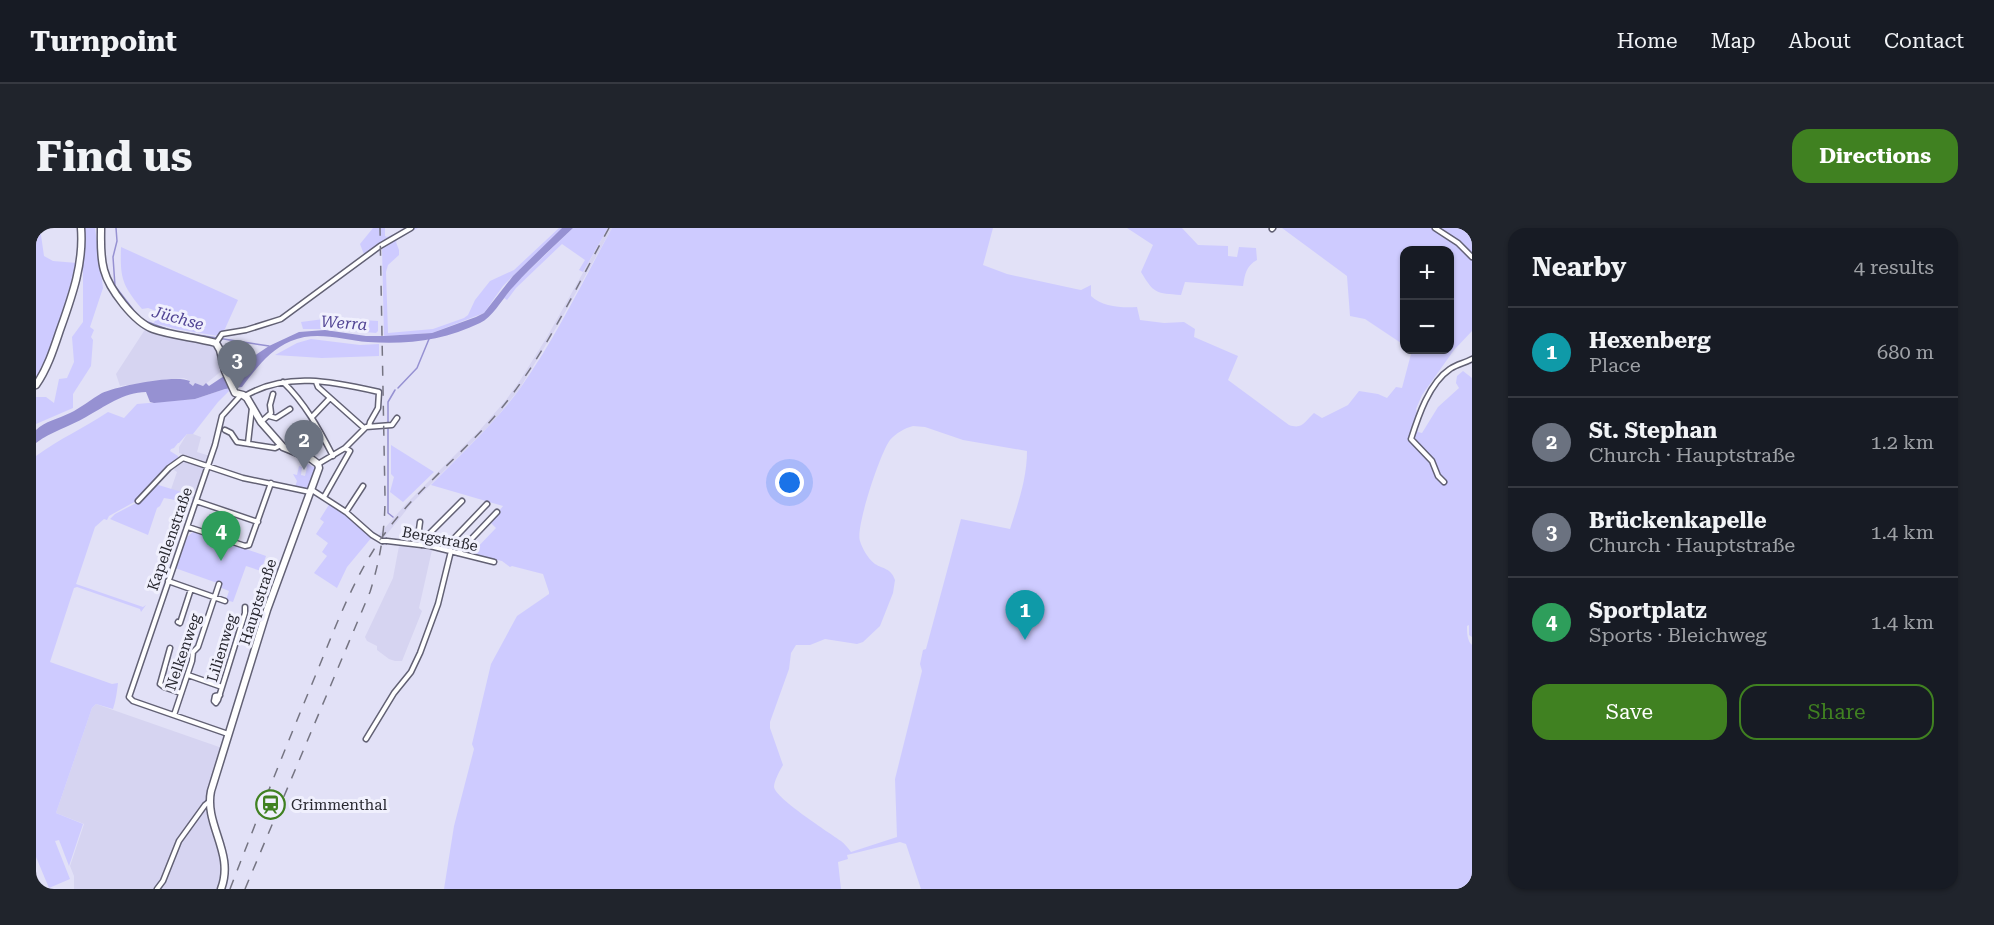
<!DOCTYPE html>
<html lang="en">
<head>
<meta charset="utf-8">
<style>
	body { margin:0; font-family:"Roboto Serif",serif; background:#20242c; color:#f1f3f6 }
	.controls { position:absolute; right:18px; top:18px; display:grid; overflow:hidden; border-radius:12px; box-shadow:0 2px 4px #0004 }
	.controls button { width:54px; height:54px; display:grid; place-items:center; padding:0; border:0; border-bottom:2px solid #363941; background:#171b24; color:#f1f3f6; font:30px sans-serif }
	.you { position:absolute; left:754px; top:255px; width:21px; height:21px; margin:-15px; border:4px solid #fff; border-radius:50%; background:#1a73e8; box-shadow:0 0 0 9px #1a73e833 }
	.badge { display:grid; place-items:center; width:39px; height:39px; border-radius:50%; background:#408121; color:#fff; font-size:20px; font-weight:700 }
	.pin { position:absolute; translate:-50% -50px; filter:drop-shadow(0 2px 3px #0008) }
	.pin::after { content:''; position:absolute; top:32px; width:21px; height:18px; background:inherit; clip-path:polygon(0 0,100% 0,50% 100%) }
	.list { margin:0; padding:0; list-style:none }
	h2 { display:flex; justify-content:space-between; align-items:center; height:78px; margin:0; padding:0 24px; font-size:26px }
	h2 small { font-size:20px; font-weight:400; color:#9ea1a6 }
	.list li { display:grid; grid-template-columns:39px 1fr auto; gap:18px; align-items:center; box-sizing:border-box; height:90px; padding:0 24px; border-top:2px solid #363941 }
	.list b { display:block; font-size:22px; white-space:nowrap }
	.list p { margin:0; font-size:20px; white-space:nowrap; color:#9ea1a6 }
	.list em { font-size:20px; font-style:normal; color:#9ea1a6 }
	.actions { display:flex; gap:12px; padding:18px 24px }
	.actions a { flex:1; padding:14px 0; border:2px solid #408121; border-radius:18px; text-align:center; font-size:21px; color:#408121 }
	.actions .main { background:#408121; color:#fff }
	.map { position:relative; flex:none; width:1436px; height:661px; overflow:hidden; border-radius:18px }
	header { display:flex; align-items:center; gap:36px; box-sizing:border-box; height:84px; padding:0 30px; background:#171b24; border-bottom:2px solid #363941 }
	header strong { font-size:28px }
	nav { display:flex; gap:33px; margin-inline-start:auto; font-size:21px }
	.intro { display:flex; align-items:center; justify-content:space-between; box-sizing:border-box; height:144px; padding:0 36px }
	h1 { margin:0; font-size:42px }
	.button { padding:15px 27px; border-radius:18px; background:#408121; color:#fff; font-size:21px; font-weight:700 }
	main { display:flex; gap:36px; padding:0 36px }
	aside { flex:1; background:#171b24; border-radius:18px; box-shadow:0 2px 4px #0004 }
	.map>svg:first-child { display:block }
	.built { fill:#d6d4f1 }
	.green { fill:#cecbff; fill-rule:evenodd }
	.water { fill:#9691d2 }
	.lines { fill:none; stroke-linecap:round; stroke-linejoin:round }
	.stream { stroke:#9691d2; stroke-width:1.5 }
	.minor-casing { stroke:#626174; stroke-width:7 }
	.major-casing { stroke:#626174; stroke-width:9 }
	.minor { stroke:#fff; stroke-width:4 }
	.major { stroke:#fff; stroke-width:6 }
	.rail { stroke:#757482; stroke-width:1.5; stroke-dasharray:10 10; stroke-linecap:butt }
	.minor-bridge-casing { stroke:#626174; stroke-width:7; stroke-linecap:butt }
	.minor-bridge { stroke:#fff; stroke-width:4 }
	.labels { text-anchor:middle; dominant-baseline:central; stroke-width:6; stroke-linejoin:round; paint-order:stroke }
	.street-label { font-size:15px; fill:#282830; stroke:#f0f0fd }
	.poi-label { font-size:15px; fill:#282830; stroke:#f0f0fd; text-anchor:start }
	.water-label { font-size:16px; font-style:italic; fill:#514494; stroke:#f0f0fd }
</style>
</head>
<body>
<header>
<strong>Turnpoint</strong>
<nav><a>Home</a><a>Map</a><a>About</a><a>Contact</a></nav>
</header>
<div class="intro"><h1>Find us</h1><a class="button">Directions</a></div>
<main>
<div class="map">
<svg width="1436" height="661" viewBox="0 0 1436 661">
	<rect width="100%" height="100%" fill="#e2e1f7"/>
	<path class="built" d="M 572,0 L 576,0 L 523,95 L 484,160 L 457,194 L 376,275 L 347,311 L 341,309 L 369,277 L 443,203 L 470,172 L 485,151 L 511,109 Z
		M 110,100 L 179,117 L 188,141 L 167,158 L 159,155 L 158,158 L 148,155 L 147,154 L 154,153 L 148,150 L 84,158 L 80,146 Z
		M 151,206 L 157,206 L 165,209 L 161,224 L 174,228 L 172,234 L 143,225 L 143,219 Z
		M 149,233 L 168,240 L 155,277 L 132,270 L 141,244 L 138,242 L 139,239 Z
		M 363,318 L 396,322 L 383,380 L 386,383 L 366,433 L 359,433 L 353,431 L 341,422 L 341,418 L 331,413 L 329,409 L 357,350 Z
		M 60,476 L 186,520 L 171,567 L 187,632 L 187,648 L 182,661 L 38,661 L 38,648 L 34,638 L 48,596 L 20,585 L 56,480 Z"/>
	<path class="green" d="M 0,0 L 4,0 L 8,28 L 17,33 L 41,35 L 12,132 L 0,152 Z
		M 47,0 L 59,0 L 67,60 L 54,99 L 58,102 L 55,109 L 57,112 L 55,138 L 37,166 L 37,180 L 0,196 L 0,169 L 10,169 L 18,175 L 23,151 L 31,150 L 38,134 L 36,109 L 47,94 Z
		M 337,0 L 349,0 L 349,8 L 351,9 L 360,5 L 361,6 L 329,29 L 324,16 Z
		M 373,0 L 382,0 L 362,10 L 360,14 L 363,22 L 363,27 L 352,37 L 350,44 L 352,105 L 397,101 L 428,90 L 432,87 L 439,72 L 454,53 L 478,42 L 523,0 L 526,0 L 467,58 L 448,85 L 396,105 L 348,108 L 346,19 Z
		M 537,0 L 572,0 L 547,44 L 543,42 L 549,32 L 526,16 L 480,60 L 471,72 L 468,70 L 480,55 Z
		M 576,0 L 957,0 L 947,37 L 971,46 L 1040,61 L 1045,62 L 1055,57 L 1055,68 C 1066,79 1086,80 1101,79 L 1104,92 L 1128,95 L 1148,94 L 1159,101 L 1158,109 L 1202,128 L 1192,152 L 1253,197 C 1267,202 1269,193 1278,185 L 1286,190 L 1312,177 L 1323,163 L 1342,166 L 1351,170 L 1360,159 L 1366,160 L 1375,126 L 1373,122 L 1414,122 L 1414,22 L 1368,22 L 1368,117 L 1329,91 L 1314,88 L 1311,48 L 1246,0 L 1436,0 L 1436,103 L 1418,122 L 1386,167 L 1380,181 L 1383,190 L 1382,204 L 1386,205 L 1402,179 L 1423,160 L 1420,155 L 1421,148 L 1427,143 L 1436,150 L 1436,409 L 1433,407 L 1433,397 L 1431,398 C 1431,404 1431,413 1436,417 L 1436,661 L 885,661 L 870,616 L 864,614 L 811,627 L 812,631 L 802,634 L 805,661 L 408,661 L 418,598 L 438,521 L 436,516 L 455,436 L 481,388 L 513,366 L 513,364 L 507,346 L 476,338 L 474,339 L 466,333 L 435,326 L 460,300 L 454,294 L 467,278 L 395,257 C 426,225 459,195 485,159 C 520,109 547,53 576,0 ZM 877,198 L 889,199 L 927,212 L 991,223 C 991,250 982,276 974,301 L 925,291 L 890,421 L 887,422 L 884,436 L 886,443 L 859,551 L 861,609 L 815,624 C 812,620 809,616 805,613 C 794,605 740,571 738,559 C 738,553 744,542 747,537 L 734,500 L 734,494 L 753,441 L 755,425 L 760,417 L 774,417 L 789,411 L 821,416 L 827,414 L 844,398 L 857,365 L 859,352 C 855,340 847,341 839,336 C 832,331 826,320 824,313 C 819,300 845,223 854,212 C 860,205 869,200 877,198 Z
		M 1091,0 L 1146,0 L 1162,17 L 1192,18 L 1192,28 L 1201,29 L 1203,19 L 1220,20 L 1221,32 C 1210,38 1209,46 1207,58 L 1149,54 L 1145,67 C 1120,65 1118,66 1105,44 L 1117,17 Z
		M 85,19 L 202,72 L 188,103 L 182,108 L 140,101 L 118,95 L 123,84 L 112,80 L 106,81 C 86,57 84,50 85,19 Z
		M 296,90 L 342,93 L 342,103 L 340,105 L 296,101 L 267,101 L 265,94 Z
		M 275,111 L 324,117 L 343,116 L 343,128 L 286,130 L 239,127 L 261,115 Z
		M 189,161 L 195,161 L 182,174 L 157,206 L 151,206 L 143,215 L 142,215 L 138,220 L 135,221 L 134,223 L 142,228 L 142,231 L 100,273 L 73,288 L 71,292 L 68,291 L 59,299 L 40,356 L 107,379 L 110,377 L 105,384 L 104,381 L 41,359 L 38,360 L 14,434 L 76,456 L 82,455 C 81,463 80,472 77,481 L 60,476 L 56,480 L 20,585 L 47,596 L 33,638 L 23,612 L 19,613 L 34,651 L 13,660 L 0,629 L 0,228 C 23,211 48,200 72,184 L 88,190 L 101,176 L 159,171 Z
		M 355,217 L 398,244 L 367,274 L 354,264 L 358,249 L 355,246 Z
		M 269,234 L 277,239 L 280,237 L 281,241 L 274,259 L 271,261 L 259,259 L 261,253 L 257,246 L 261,247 L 263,238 L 266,239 L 265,247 L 269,248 L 271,239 L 266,237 L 266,235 Z
		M 119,256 L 149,265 L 146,273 L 128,270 L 124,278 L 121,280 L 112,307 L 74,291 L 79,286 L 102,274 Z
		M 294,275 L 336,309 L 311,339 L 301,360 L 278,345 L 291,328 L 286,324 L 292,315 L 280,306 L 288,294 L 284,291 Z
		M 158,303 L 230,328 L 225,343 L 210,338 L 197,374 L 190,372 L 193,363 L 183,359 L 184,356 L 139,340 L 150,310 Z"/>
	<path class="water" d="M 526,0 L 537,0 C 517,19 496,38 478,58 C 467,69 458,88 444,95 C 409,112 371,117 332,114 C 306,112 281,102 255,113 C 232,123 220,141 206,159 L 189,161 L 159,171 L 118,175 L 114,174 L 110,164 C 88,164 68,179 50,189 C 33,199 16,203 0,215 L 0,202 C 9,193 22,191 34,185 C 45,180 55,171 66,165 C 81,158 140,146 154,153 L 153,155 L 157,158 L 159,155 L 167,158 L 170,155 L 173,158 L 233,118 L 263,104 L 289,102 L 330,108 L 348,108 L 396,105 L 440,89 L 448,85 L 477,48 Z"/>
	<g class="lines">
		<path class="stream" d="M 80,0 L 81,13 L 77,29 L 79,58 L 99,84
			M 109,93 L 136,103 L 233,118
			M 362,160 L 381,140 L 393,111
			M 352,195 L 352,174 L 359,162
			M 352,199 L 352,285 L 357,289"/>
		<defs>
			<path id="minor" d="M 1399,0 L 1422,15 L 1436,29
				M 1236,1 L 1237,0
				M 180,115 L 186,106 L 210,102 L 245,91 L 344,18 L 375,0
				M 247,154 C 269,175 283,201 297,228
				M 280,154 L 282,159 L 328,200
				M 209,168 C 251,143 298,154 343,164 L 342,180 L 334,194 L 333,198
				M 233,188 L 240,190 L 254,181
				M 276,189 L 294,170
				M 225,194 L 235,185 L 234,177 L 237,166
				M 189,202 L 195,205 L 201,214 L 239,220 L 245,217
				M 212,215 L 216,180
				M 282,236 L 309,220 L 330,199 L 356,197 L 361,190
				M 1408,254 L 1402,248 L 1396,233 L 1375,211 C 1382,189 1393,155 1414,141 C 1421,136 1429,135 1436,131
				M 276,262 L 310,284 L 336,307 L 346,313
				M 288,269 L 314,223 L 309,220
				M 102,273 L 133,240 L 147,230 L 207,250 L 274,264
				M 160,273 L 222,294
				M 310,284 L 327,258
				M 384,294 L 382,309 L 386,313
				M 152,299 L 209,318 L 213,317 L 235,255
				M 351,313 L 394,318 L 458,334
				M 385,317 L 389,310 L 426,273
				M 408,321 L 451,276
				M 422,325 L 461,284
				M 132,353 L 189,373
				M 142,394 L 144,395 L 155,361
				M 134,420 L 124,456 L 128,459 L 145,465
				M 152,447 L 186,459
				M 184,467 L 179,468 L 178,473 L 180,475 L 182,472 L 209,385 L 209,379
				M 138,487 L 156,433 L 157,424 L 162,419 L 183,356
				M 192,506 L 97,473 L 93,469 L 179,217 L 186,188 L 205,167
				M 330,511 L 358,465 L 375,444 L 384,425 L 402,376 L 415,323
				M 121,661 L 127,653 L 143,613 L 169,577 L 174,573"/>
			<path id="major" d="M 65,0 C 65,14 64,28 68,42 C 73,61 98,94 117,101 C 137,108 159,109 180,115 L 184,122 L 189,143 L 199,165 L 207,167 L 211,170 L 225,194 L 247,219 L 274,230 L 282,236 L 283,240 L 231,382 L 175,563 C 168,597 199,625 185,661
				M 0,157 C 11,141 17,123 23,105 C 35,71 48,37 45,0"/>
		</defs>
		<use href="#minor" class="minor-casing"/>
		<use href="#major" class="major-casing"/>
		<use href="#minor" class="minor"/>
		<use href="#major" class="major"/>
		<path class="rail" d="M 194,661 C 221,591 249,521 278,451 C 296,408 312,363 337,323 C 370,269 423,231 464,182 C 508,129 539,61 573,0
			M 209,661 L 334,364 C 344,332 349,303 349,269 L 344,0"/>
		<defs>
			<path id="minor-bridge" d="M 346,313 L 351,313"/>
		</defs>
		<use href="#minor-bridge" class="minor-bridge-casing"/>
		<use href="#minor-bridge" class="minor-bridge"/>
	</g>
	<defs>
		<symbol id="station-ring" viewBox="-11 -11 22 22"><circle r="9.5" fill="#f0f0fd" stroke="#408121" stroke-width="1.5"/><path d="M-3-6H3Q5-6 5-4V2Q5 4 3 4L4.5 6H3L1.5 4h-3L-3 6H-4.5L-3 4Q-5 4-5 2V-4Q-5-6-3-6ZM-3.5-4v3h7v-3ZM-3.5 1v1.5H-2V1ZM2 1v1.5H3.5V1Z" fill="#408121"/></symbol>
	</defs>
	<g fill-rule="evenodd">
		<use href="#station-ring" x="218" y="560" width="33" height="33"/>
	</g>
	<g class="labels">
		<g class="street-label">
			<text transform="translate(134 311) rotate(-71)">Kapellenstraße</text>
			<text transform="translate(404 311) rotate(11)">Bergstraße</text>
			<text transform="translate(222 374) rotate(-72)">Hauptstraße</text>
			<text transform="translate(186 420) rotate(-73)">Lilienweg</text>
			<text transform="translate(147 424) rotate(-71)">Nelkenweg</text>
		</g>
		<g class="poi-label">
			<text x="255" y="577">Grimmenthal</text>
		</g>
		<g class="water-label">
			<text transform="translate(142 90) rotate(15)">Jüchse</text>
			<text transform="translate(308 95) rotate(4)">Werra</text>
		</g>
	</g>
</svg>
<div class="controls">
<button>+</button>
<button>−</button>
</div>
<div class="you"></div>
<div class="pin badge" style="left:989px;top:412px;background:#0f9aa8">1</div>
<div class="pin badge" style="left:268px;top:242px;background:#6b7280">2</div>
<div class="pin badge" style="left:201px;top:162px;background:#6b7280">3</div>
<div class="pin badge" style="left:185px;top:333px;background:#2e9e5b">4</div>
</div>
<aside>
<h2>Nearby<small>4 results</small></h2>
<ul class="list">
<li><span class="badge" style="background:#0f9aa8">1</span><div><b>Hexenberg</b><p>Place</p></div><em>680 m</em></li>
<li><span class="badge" style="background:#6b7280">2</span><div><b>St. Stephan</b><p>Church · Hauptstraße</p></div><em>1.2 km</em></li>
<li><span class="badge" style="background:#6b7280">3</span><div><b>Brückenkapelle</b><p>Church · Hauptstraße</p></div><em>1.4 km</em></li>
<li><span class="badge" style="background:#2e9e5b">4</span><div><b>Sportplatz</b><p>Sports · Bleichweg</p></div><em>1.4 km</em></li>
</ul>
<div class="actions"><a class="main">Save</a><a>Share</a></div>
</aside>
</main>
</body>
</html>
